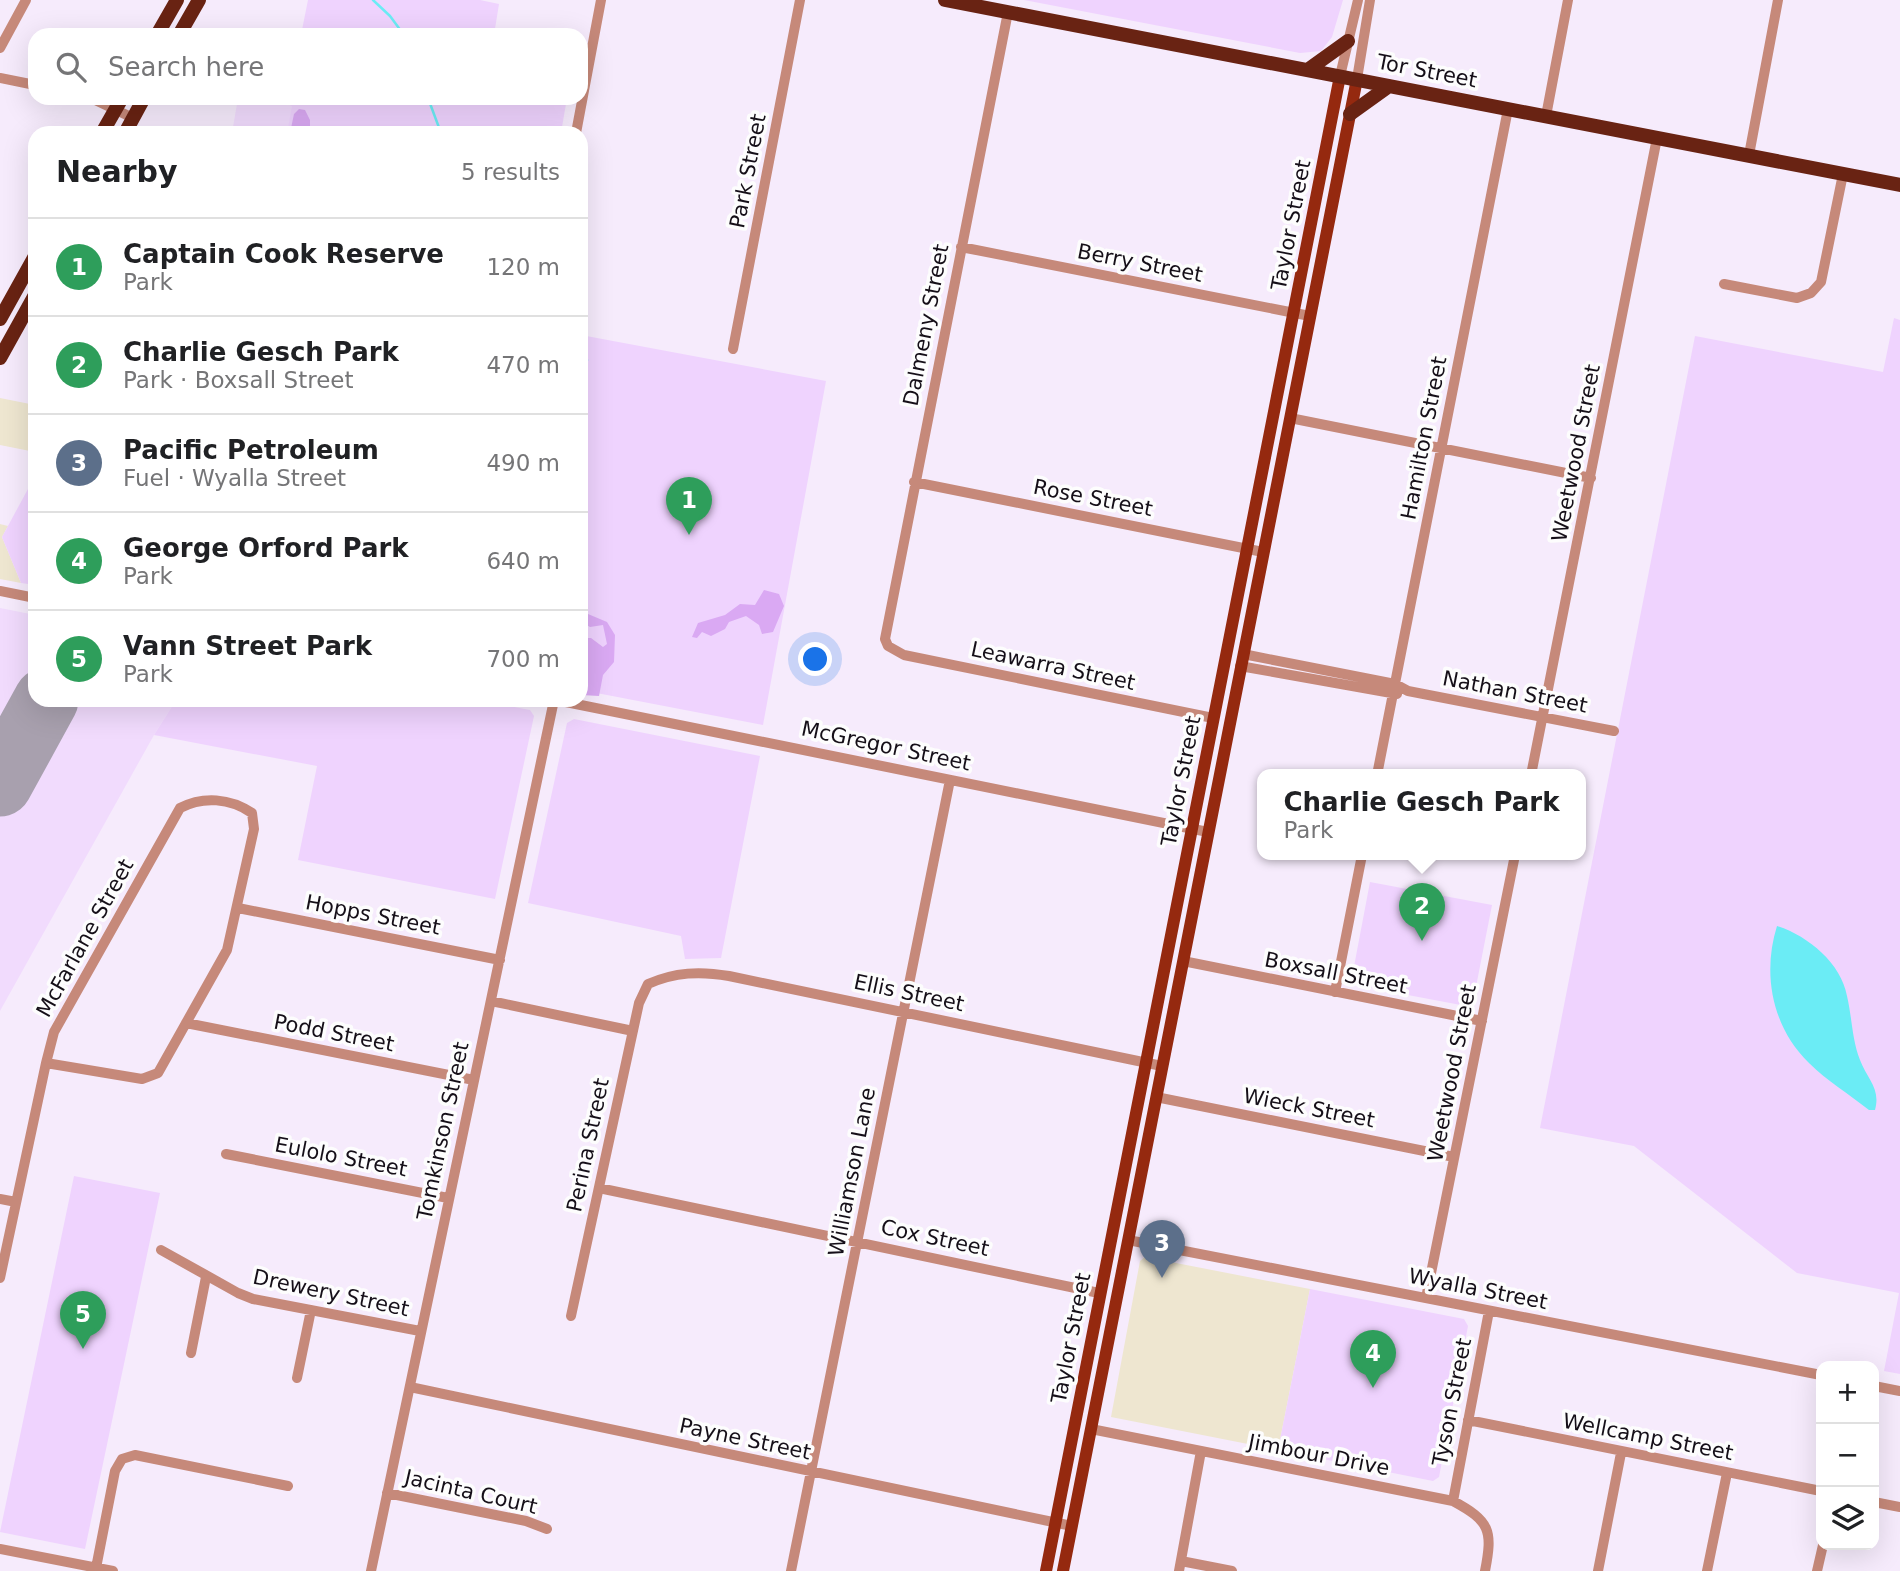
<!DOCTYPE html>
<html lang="en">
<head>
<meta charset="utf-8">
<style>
	body { margin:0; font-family:"DejaVu Sans",sans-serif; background:#f2f2f2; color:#202124 }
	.controls { position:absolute; right:21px; bottom:21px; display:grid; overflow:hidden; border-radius:14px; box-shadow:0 7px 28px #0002 }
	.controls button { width:63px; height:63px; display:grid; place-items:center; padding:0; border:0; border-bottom:2px solid #e0e0e0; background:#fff; color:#202124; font:35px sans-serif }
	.you { position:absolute; left:816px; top:660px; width:24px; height:24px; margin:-18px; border:5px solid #fff; border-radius:50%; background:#1a73e8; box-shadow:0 0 0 10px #1a73e833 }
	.badge { display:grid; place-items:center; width:46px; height:46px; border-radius:50%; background:#756835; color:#fff; font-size:23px; font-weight:700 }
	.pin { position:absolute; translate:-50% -58px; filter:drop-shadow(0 2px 4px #0008) }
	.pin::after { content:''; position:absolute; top:37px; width:24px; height:21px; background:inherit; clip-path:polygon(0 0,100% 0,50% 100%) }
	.popup { position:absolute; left:1257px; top:769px; width:329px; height:91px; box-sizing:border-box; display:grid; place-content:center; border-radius:14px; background:#fff; filter:drop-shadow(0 2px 5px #0005); font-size:23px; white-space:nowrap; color:#757577 }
	.popup b { font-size:26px; color:#202124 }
	.popup::after { content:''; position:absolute; left:50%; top:100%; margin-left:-14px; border:14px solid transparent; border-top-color:#fff }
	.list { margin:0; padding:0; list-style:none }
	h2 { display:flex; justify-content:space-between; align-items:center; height:91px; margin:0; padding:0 28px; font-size:30px }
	h2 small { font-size:23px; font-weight:400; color:#757577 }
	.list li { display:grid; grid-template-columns:46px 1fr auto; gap:21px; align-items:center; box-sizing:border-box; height:98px; padding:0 28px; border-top:2px solid #e0e0e0 }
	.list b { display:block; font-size:26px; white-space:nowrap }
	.list p { margin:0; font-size:23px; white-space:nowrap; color:#757577 }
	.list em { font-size:23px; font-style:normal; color:#757577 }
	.icon { flex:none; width:38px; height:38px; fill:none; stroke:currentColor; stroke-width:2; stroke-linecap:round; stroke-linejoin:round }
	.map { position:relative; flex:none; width:1900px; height:1571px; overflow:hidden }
	.search { position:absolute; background:#fff; box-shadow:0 7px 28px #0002; left:28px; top:28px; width:560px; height:77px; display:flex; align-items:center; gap:18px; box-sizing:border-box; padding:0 24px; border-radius:21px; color:#757577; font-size:26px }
	.panel { position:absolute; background:#fff; box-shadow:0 7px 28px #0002; left:28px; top:126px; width:560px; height:581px; border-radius:21px }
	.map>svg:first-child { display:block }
	.commercial { fill:#eee6d0 }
	.built { fill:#f1dbfd }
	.green { fill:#efd3fe }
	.forest { fill:#daa9f3 }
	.water { fill:#6becf5 }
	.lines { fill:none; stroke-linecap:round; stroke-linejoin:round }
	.stream { stroke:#6becf5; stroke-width:2.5 }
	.runway { stroke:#a8a0ae; stroke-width:65 }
	.minor { stroke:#c6897a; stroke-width:10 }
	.major { stroke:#95290f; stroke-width:12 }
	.highway { stroke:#692313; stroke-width:14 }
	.labels { text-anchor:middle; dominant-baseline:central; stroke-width:7; stroke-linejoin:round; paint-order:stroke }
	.street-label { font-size:21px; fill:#150f18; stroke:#fdfdfd }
</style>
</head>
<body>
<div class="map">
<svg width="1900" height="1571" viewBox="0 0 1900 1571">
	<rect width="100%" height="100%" fill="#f6ebfc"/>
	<path class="commercial" d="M 0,398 L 35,405 L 35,452 L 0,445 Z
		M 0,524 L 8,526 L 2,537 L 21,583 L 0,579 Z
		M 1145,1257 L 1310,1289 L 1278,1450 L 1111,1417 L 1140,1261 Z"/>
	<path class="built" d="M 238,98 L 293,106 L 287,133 L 232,133 Z
		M 0,608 L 35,615 L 35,700 L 176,700 L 154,735 L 0,1011 Z"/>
	<path class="green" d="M 308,0 L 480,0 L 499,4 L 494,35 L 301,35 Z
		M 1024,0 L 1343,0 L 1332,37 L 1321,51 L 1300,53 Z
		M 288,98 L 567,98 L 561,133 L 287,133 L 292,106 L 287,105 Z
		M 1894,318 L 1900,320 L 1900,1374 L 1884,1371 L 1899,1293 L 1797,1273 L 1634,1146 L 1540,1128 L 1695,336 L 1883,372 Z
		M 581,335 L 826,381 L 763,725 L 581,690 Z
		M 35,476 L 35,585 L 21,583 L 2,537 Z
		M 176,700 L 478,700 L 530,710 L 534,716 L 495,899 L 298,860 L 317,766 L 154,735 Z
		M 574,719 L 760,756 L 721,958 L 685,959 L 681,936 L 528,903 L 567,723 Z
		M 1370,882 L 1492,905 L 1473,1002 L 1466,1006 L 1355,985 L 1352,977 Z
		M 74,1176 L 160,1193 L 85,1549 L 0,1532 Z
		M 1310,1289 L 1464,1319 L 1468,1326 L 1439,1477 L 1433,1481 L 1278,1450 Z"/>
	<path class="forest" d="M 299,109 L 305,110 L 310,120 L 310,133 L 290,133 L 294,114 Z
		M 764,590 L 779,594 L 784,606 L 773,632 L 762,634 L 759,625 L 746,616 L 729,622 L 725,629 L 711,636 L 702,632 L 697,638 L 692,637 L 698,623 L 725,615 L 740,604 L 755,605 Z
		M 588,614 L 607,622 L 615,635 L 614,662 L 603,675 L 599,696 L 581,695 L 581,638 L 591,638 L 603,647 L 607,644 L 603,625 L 590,627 L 583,623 Z"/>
	<path class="water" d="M 1777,926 C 1808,936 1841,963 1847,996 C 1852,1017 1852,1040 1860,1060 C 1867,1079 1881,1088 1875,1110 L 1869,1110 C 1849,1094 1827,1081 1809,1063 C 1772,1027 1762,974 1777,926 Z"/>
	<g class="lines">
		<path class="stream" d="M 373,0 L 390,16 L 404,35
			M 428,98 L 441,133
			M 581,347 L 587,360"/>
		<path class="runway" d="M 0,784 L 46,700"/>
		<path class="minor" d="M 1008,12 L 885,639 L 888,646 L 904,655 L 1213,718
			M 0,48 L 26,0
			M 1340,76 L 1358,0
			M 0,78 L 35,85
			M 1357,79 L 1370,0
			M 91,98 L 133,118
			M 1546,116 L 1568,0
			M 576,133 L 601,0
			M 1749,155 L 1778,0
			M 961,247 L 1310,316
			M 1724,284 L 1797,298 L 1811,293 L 1821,282 L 1843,174
			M 733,349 L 800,0
			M 1290,418 L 1591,478
			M 914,482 L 1263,552
			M 0,591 L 35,598
			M 1243,654 L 1395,684 L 1408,691 L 1614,731
			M 1240,666 L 1397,694
			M 556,700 L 1208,832
			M 1377,775 L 1508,109
			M 1531,775 L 1657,138
			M 238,908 L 500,960
			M 1183,961 L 1482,1021
			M 1335,992 L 1362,855
			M 491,1001 L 633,1031
			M 186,1023 L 474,1080
			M 1156,1097 L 1454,1157
			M 226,1154 L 448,1198
			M 599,1188 L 1099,1293
			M 0,1199 L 16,1202
			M 1128,1240 L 1821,1375
			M 161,1250 L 238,1293 L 253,1299 L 420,1331
			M 0,1278 L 46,1063 L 54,1032 L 180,808 C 203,796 230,798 252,813 L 254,829 L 227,950 L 158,1073 L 142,1079 L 46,1063
			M 1426,1298 L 1515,855
			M 571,1316 L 639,1003 L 648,984 C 675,972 700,971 729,976 L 1162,1066
			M 191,1353 L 206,1277
			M 297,1378 L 311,1310
			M 1874,1386 L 1900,1391
			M 410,1387 L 1072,1526
			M 1468,1420 L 1821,1491
			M 1091,1429 L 1453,1501 C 1490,1521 1493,1530 1485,1571
			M 387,1493 L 526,1521 L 547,1529
			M 1453,1501 L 1489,1311
			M 1874,1502 L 1900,1507
			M 0,1549 L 113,1571
			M 1181,1561 L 1232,1571
			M 96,1568 L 115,1471 L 122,1459 L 135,1455 L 288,1486
			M 371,1571 L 554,700
			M 791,1571 L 950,780
			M 1179,1571 L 1201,1451
			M 1598,1571 L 1621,1453
			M 1707,1571 L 1727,1473
			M 1817,1571 L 1823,1545"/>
		<path class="major" d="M 1046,1571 L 1340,76
			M 1063,1571 L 1357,79"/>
		<path class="highway" d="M 945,0 L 1900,185
			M 157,35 L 177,0
			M 179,35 L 199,0
			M 1309,69 L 1348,41
			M 1350,114 L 1389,86
			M 102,133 L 122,98
			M 125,133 L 144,98
			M 0,319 L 35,256
			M 0,358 L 35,295"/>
	</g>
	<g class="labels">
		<g class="street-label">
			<text transform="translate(1427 71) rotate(11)">Tor Street</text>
			<text transform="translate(748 171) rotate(-79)">Park Street</text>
			<text transform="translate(1291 225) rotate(-79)">Taylor Street</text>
			<text transform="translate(1140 263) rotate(11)">Berry Street</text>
			<text transform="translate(926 325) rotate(-79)">Dalmeny Street</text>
			<text transform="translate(1424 438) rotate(-79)">Hamilton Street</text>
			<text transform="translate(1576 453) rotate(-79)">Weetwood Street</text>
			<text transform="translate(1093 498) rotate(11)">Rose Street</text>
			<text transform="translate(1053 666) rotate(12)">Leawarra Street</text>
			<text transform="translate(1515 692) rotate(11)">Nathan Street</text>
			<text transform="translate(886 746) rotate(12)">McGregor Street</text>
			<text transform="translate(1181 781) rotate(-79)">Taylor Street</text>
			<text transform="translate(373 915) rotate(11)">Hopps Street</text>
			<text transform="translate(85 938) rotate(-61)">McFarlane Street</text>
			<text transform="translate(1336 973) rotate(11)">Boxsall Street</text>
			<text transform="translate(909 993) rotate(12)">Ellis Street</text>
			<text transform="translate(334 1033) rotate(11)">Podd Street</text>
			<text transform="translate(1452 1073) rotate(-79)">Weetwood Street</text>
			<text transform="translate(1309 1108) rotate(11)">Wieck Street</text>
			<text transform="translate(443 1131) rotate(-78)">Tomkinson Street</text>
			<text transform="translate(588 1145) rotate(-78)">Perina Street</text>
			<text transform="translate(341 1157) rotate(11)">Eulolo Street</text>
			<text transform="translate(852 1172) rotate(-79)">Williamson Lane</text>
			<text transform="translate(935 1238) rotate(12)">Cox Street</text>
			<text transform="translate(1478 1289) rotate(11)">Wyalla Street</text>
			<text transform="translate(331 1293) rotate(12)">Drewery Street</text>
			<text transform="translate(1071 1338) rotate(-79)">Taylor Street</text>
			<text transform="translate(1452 1402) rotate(-79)">Tyson Street</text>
			<text transform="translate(1648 1437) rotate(11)">Wellcamp Street</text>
			<text transform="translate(745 1439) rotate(12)">Payne Street</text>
			<text transform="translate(1319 1455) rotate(11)">Jimbour Drive</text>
			<text transform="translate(471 1492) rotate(13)">Jacinta Court</text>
		</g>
	</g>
</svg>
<div class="controls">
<button>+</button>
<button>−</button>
<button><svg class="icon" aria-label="layers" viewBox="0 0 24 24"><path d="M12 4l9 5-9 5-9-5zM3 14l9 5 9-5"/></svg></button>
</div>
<div class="you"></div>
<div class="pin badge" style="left:689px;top:535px;background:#2e9e5b">1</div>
<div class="pin badge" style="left:1422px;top:941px;background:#2e9e5b">2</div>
<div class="popup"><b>Charlie Gesch Park</b>Park</div>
<div class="pin badge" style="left:1162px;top:1278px;background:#5c6f8a">3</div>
<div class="pin badge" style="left:1373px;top:1388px;background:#2e9e5b">4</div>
<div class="pin badge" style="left:83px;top:1349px;background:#2e9e5b">5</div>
<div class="search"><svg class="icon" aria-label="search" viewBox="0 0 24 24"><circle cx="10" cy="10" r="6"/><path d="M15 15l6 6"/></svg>Search here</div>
<section class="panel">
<h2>Nearby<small>5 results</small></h2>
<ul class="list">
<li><span class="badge" style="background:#2e9e5b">1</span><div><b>Captain Cook Reserve</b><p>Park</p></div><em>120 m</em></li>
<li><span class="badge" style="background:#2e9e5b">2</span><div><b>Charlie Gesch Park</b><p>Park · Boxsall Street</p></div><em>470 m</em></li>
<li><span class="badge" style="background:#5c6f8a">3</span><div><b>Pacific Petroleum</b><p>Fuel · Wyalla Street</p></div><em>490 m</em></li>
<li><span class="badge" style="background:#2e9e5b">4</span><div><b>George Orford Park</b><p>Park</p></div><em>640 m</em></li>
<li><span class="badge" style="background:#2e9e5b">5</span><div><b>Vann Street Park</b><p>Park</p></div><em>700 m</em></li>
</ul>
</section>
</div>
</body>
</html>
